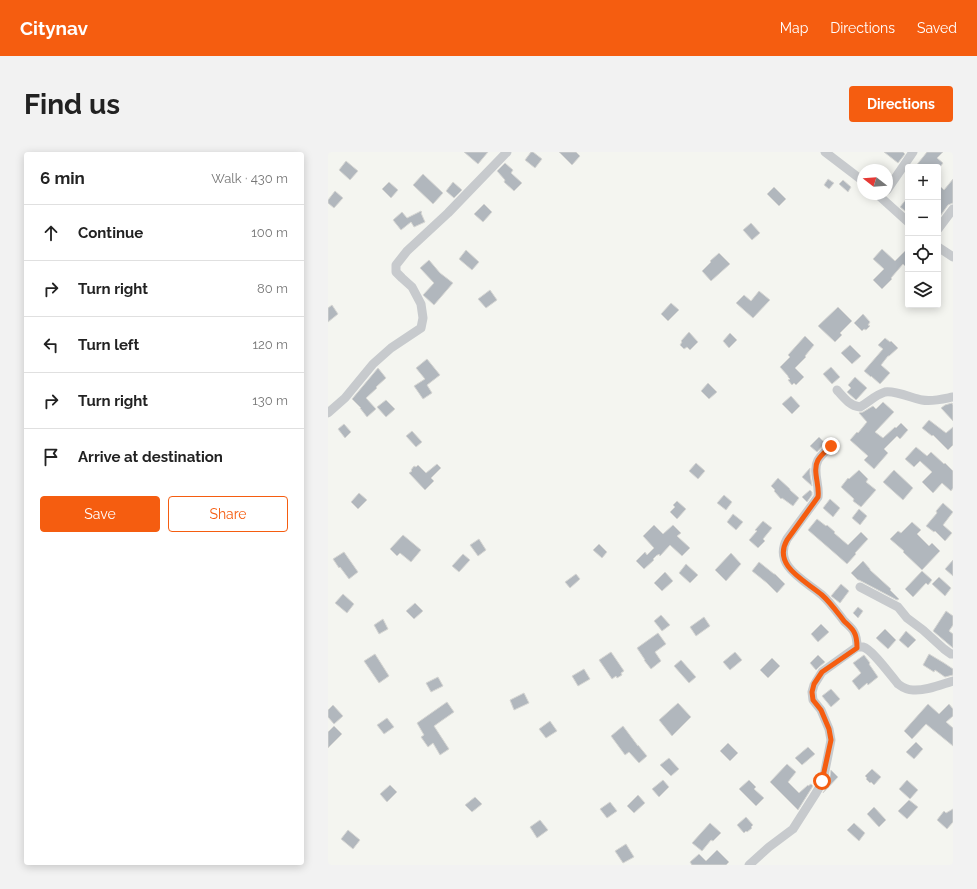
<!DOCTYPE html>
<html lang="en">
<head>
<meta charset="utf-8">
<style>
	body { margin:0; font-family:Raleway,sans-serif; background:#f2f2f2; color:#222 }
	.controls { position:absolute; right:12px; top:12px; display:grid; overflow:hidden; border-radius:4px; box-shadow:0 2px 10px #0003 }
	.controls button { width:36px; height:36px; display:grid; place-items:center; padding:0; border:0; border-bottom:1px solid #e0e0e0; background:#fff; color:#222; font:20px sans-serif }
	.compass { position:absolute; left:529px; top:12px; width:36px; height:36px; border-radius:50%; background:#fff; box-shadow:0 2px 10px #0003; rotate:287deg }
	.stop { position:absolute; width:12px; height:12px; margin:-9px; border:3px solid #f55d10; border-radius:50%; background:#fff }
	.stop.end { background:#f55d10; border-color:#fff; box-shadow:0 1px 4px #0008 }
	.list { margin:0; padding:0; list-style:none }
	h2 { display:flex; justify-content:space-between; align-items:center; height:52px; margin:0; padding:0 16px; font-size:17px }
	h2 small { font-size:13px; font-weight:400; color:#767676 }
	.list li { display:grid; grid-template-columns:26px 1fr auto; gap:12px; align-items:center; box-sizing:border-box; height:56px; padding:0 16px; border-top:1px solid #e0e0e0 }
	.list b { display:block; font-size:15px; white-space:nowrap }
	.list em { font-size:13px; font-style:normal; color:#767676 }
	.actions { display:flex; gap:8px; padding:12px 16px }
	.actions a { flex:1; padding:9px 0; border:1px solid #f55d10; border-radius:4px; text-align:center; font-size:14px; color:#f55d10 }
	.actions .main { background:#f55d10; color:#fff }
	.icon { flex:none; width:22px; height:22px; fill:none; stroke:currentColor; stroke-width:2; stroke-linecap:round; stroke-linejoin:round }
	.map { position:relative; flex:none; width:625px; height:713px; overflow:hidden; border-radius:4px }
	header { display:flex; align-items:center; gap:24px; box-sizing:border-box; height:56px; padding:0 20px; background:#f55d10; color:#fff }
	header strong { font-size:19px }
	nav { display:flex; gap:22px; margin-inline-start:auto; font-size:14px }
	.intro { display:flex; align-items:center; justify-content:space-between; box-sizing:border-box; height:96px; padding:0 24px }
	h1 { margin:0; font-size:28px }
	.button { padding:10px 18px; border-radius:4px; background:#f55d10; color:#fff; font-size:14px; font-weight:700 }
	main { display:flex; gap:24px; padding:0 24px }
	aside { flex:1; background:#fff; border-radius:4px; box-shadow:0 2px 10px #0003 }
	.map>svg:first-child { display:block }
	.building { fill:#b1b7bd; stroke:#d6d6d3 }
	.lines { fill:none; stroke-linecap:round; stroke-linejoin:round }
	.minor { stroke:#c7cacd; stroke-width:9 }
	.route { stroke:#f55d10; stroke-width:5 }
</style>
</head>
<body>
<header>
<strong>Citynav</strong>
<nav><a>Map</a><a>Directions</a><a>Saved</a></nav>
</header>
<div class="intro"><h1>Find us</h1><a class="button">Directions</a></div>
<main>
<aside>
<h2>6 min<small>Walk · 430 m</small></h2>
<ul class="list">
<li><svg class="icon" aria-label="ahead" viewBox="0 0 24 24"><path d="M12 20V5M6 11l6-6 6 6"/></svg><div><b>Continue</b></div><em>100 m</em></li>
<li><svg class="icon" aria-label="right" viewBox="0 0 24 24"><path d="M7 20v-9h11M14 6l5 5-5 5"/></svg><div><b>Turn right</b></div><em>80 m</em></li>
<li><svg class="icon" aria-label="left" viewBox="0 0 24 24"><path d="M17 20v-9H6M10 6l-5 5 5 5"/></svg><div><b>Turn left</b></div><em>120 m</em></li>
<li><svg class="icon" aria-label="right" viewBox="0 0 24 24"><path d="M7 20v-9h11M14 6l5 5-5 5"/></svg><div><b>Turn right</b></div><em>130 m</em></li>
<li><svg class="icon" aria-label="arrive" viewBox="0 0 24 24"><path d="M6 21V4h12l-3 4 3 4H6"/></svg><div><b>Arrive at destination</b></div></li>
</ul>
<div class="actions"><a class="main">Save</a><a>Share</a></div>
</aside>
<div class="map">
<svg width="625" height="713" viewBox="0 0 625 713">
	<rect width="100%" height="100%" fill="#f4f5f0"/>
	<path class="building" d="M 136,0 L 160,0 L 150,12 Z
		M 203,0 L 205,0 L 214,7 L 207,16 L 197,8 Z
		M 231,0 L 248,0 L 252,4 L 244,13 Z
		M 556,0 L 575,0 L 577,2 L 570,11 Z
		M 599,0 L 615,0 L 609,6 L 615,11 L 612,15 L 587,15 Z
		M 18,9 L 30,19 L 22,28 L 11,18 Z
		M 177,11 L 185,18 L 183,21 L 194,31 L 186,39 L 176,30 L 177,28 L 169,19 Z
		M 95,22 L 115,41 L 105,52 L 85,33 Z
		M 500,27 L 506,31 L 501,37 L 496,33 Z
		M 625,27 L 625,51 L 620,53 L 610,67 L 610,32 L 616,38 Z
		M 515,28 L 523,35 L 520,40 L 511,32 Z
		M 61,30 L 70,38 L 63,46 L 54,37 Z
		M 125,30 L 134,38 L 126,46 L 118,39 Z
		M 446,35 L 458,47 L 451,54 L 439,42 Z
		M 7,39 L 15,46 L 6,56 L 0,51 L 0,48 Z
		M 580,45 L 580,61 L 572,55 Z
		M 156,52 L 164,60 L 155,70 L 146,62 Z
		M 93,59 L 94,60 L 93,61 L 97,70 L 86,75 L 83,70 L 73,78 L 65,68 L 74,60 L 79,66 Z
		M 423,71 L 432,81 L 424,88 L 415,78 Z
		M 580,96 L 580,117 L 575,112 L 563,126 L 564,127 L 554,137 L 545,128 L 556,117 L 545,107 L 554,97 L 567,109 Z
		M 138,98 L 151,110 L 144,118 L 131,107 Z
		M 391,101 L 402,112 L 383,129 L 374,119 L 383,110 L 382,109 Z
		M 101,108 L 112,121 L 125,131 L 106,153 L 95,143 L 106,131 L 92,116 Z
		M 162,138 L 169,148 L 158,156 L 150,147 Z
		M 431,139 L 442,148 L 425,166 L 408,151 L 416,143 L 423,149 Z
		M 343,151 L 351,158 L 340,169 L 333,162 Z
		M 4,153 L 10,162 L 0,170 L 0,156 Z
		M 510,155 L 524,169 L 512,181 L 514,183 L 507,190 L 490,174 Z
		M 535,162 L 542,170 L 540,173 L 542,174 L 538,178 L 536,177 L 534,179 L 526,171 Z
		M 361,180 L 370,190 L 362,198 L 359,195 L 356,197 L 352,193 L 354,190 L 353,189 Z
		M 402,181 L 409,188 L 401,196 L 395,189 Z
		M 477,184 L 486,193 L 477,204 L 478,205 L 467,216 L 476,225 L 468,233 L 466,231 L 464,233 L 460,228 L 462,227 L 460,225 L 460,224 L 452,215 L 462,205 L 460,203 Z
		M 557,186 L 562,190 L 563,189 L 570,196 L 561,204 L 560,204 L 553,213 L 562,221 L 552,232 L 543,224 L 543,225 L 536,219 L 555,197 L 550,193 Z
		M 522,193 L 533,204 L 524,212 L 513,201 Z
		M 99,207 L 112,223 L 99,233 L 104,241 L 95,247 L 86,234 L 97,227 L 88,216 Z
		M 503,215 L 512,225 L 504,232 L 495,222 Z
		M 50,216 L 58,226 L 48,235 L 49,236 L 38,246 L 48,257 L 39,265 L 32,256 L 33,256 L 24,247 Z
		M 527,225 L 539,236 L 528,248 L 519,240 L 523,236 L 520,233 Z
		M 380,231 L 389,240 L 381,247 L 373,239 Z
		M 463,244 L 472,254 L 464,262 L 454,252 Z
		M 58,248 L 67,257 L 58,265 L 49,255 Z
		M 555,250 L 566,260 L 547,280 L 555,286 L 567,275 L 568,276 L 573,271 L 580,278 L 572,287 L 569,284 L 556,297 L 560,301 L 546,317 L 536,308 L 540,304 L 522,288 L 529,280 L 530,281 L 539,270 L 531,261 L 535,260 L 545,254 L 548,257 Z
		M 624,251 L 625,253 L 625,269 L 613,256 L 617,253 Z
		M 601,268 L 618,281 L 625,275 L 625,293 L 620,298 L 605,283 L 604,284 L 594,276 Z
		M 16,272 L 23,280 L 17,286 L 10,277 Z
		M 84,279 L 94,290 L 88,295 L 78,284 Z
		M 491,285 L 497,291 L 489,300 L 482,294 Z
		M 588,295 L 599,304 L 603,300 L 616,312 L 617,311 L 625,319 L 625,336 L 623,339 L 614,331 L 605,341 L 594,330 L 604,320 L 592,309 L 586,315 L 577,307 Z
		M 368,311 L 377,319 L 370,327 L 361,319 Z
		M 109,312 L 113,316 L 103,326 L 106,329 L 97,338 L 81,321 L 84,319 L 83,318 L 86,314 L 88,315 L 90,313 L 98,321 Z
		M 482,316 L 482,322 L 484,334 L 474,325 Z
		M 531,318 L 540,327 L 538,330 L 548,338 L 533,355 L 525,349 L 526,347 L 513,335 L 520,326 L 521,327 Z
		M 566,318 L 585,336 L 575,348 L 555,330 Z
		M 450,326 L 462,337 L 462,338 L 471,346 L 465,354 L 454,346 L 453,347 L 446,339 L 447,338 L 443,334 Z
		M 482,338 L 484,340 L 484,343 L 479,350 L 474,345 Z
		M 31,341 L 39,348 L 30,357 L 23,350 Z
		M 396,343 L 404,350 L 398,358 L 389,351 Z
		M 502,347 L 512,356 L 505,365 L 495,356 Z
		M 349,349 L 358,357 L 349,367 L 342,360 L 347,355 L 345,353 Z
		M 615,351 L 625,360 L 615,373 L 624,381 L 617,389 L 607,379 L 606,380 L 598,374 L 609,361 L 608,359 Z
		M 531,357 L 539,364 L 532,373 L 524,366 Z
		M 405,362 L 415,370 L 408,378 L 399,370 Z
		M 489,367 L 498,374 L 499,373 L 507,380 L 506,381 L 520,393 L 533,380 L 540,387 L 527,401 L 528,402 L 519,412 L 510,404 L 480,378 Z
		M 435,369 L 444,376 L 435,387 L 437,389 L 430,396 L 421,388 L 429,379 L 427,378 Z
		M 584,370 L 593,378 L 589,382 L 601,394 L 604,391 L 612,399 L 594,418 L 575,400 L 576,399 L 562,387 L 570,379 L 573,381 Z
		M 326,373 L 335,382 L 345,373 L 353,381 L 349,384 L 362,396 L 354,404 L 342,393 L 332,404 L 331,402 L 330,403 L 329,403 L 325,407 L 326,408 L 316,417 L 308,409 L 317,400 L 319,403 L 326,396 L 315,384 Z
		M 75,383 L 93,398 L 83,410 L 72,401 L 69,404 L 62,397 Z
		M 151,387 L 158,398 L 150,404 L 142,393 Z
		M 271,392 L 279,400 L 274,406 L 265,398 Z
		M 16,400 L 30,420 L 21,427 L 12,415 L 11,416 L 5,407 Z
		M 403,401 L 413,412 L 398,429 L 387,418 Z
		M 135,402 L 142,408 L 131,420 L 124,414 Z
		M 625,408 L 625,424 L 617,417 Z
		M 535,409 L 542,417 L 542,418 L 563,437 L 562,438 L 571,447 L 569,448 L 531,428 L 530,428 L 523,421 Z
		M 431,410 L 446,422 L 447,422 L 457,432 L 449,441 L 439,431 L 424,419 Z
		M 358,412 L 370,423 L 362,431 L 351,421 Z
		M 594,419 L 604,428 L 600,433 L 598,431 L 585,445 L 577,437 Z
		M 337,420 L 345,429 L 334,439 L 326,431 Z
		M 248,422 L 252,427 L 242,436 L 237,430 Z
		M 611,425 L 623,436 L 617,444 L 604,432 Z
		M 513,432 L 521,439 L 512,451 L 503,444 Z
		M 15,442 L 26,452 L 19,461 L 7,451 Z
		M 87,451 L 95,459 L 86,467 L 78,459 Z
		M 530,455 L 535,459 L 530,466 L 525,461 Z
		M 618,459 L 625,464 L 625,473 L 621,479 L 625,482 L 625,496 L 605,479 Z
		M 333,463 L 342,473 L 334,479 L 326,469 Z
		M 376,465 L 382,474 L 368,484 L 362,475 Z
		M 55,467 L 60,477 L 51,482 L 46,473 Z
		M 493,472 L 501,480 L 490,490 L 483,482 Z
		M 557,477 L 568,488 L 560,497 L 548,486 Z
		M 578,479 L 588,488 L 580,496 L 571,488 Z
		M 330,481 L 338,492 L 327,500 L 333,509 L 323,517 L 316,508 L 317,508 L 309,496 Z
		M 283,500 L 296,519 L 293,521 L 294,523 L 289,526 L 288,524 L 284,527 L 271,508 Z
		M 407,500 L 414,508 L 402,518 L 395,510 Z
		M 47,502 L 61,524 L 51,531 L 36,509 Z
		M 601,502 L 616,511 L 625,517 L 625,523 L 617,525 L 607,518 L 606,520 L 595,513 Z
		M 490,503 L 497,510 L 491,515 L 488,518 L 482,511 Z
		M 536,503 L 542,511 L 541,512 L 550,525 L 540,533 L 539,531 L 531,538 L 524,529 L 533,521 L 525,511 Z
		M 444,506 L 452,514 L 440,526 L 432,518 Z
		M 353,508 L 368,525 L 361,531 L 346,514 Z
		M 256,517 L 262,527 L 250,534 L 244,524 Z
		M 110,525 L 115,534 L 103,540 L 98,531 Z
		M 503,537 L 512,547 L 503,555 L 494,544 Z
		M 196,541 L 201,551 L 186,558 L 182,548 Z
		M 119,550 L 126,560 L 106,574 L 121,597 L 112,603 L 105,591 L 100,595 L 93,585 L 96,583 L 89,571 Z
		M 350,551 L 363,565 L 344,584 L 331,568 Z
		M 600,552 L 611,562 L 621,552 L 625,557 L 625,564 L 618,570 L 625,576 L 625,594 L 598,572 L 584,587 L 576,579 Z
		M 5,553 L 15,564 L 6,572 L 0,565 L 0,558 Z
		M 59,566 L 66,575 L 56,582 L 49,573 Z
		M 222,569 L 229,579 L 218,586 L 211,577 Z
		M 6,574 L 14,582 L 0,596 L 0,580 Z
		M 295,574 L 310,594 L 310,593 L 319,604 L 311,611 L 301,600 L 297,603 L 283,584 Z
		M 588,590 L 595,597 L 586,607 L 578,600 Z
		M 400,591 L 410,601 L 402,609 L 392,599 Z
		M 480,595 L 487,602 L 474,613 L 467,606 Z
		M 341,606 L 351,617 L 343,624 L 332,613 Z
		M 459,612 L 468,620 L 460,630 L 471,641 L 480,633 L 480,634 L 483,632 L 485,634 L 470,658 L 442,630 Z
		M 544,617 L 553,625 L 546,633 L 543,630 L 542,631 L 538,627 L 539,626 L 537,624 Z
		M 503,618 L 510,625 L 495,641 L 501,630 Z
		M 335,628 L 341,635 L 331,645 L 324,637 Z
		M 421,628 L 428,635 L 426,637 L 436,646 L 428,654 L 411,637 Z
		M 579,628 L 590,638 L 582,647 L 571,637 Z
		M 62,633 L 69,640 L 59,650 L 52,642 Z
		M 310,643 L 317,651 L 306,661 L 299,654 Z
		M 147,645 L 154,652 L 144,660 L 137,653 Z
		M 581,648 L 590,655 L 579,667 L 570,659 Z
		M 282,650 L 289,659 L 279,666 L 272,657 Z
		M 546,655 L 558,668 L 551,675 L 539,662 Z
		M 625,657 L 625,670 L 619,677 L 609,668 L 616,659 L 618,661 Z
		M 418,665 L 425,673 L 423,675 L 424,676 L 419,680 L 418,679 L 416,681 L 409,673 Z
		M 212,668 L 220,678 L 209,686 L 202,675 Z
		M 382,671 L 393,681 L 385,689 L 383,688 L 374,699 L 364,691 Z
		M 526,671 L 537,681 L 531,689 L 519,678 Z
		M 20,678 L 32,688 L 25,697 L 13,687 Z
		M 298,692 L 306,705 L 295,711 L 287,699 Z
		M 389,698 L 401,710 L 398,713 L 364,713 L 362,710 L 371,702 L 378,709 Z"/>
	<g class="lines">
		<path class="minor" d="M 497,0 L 535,29
			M 559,38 L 585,0
			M 549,42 L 580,70
			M 610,77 L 625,57
			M 610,95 L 625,105
			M 509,238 C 516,246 522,254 532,255 C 541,250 547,243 557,240 C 566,238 584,246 594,248 C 604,250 615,247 625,245
			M 0,261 L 17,246 L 45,212 L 63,196 L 93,176 L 95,166 L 93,152 L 84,135 L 74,126 L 68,120 L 68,113 L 79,99 L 120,61 L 179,0
			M 503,294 C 499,298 493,303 490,308 C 484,319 492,333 490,345 L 459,387 C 444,414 478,429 494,443 C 502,450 509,460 516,469 C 519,472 524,476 526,480 C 529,485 529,490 529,495
			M 532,435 L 570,455 L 579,466 L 595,478 L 616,497 L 623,502 L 625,502
			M 421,713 L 441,695 L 465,677 L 488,641 L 495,629 L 503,588 L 501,577 L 493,558 L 485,548 L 484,540 L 486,533 L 494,520 L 529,495 C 530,495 534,495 535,495 C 544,497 564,525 570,532 C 574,535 580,538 585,538 C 598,539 612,533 625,529"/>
	</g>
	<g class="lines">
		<path class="route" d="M 494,629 L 503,588 L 501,577 L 493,558 L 485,548 L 484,540 L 486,532 L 494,520 L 529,496 C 529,490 529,485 526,480 C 524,476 519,472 516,469 C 509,460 502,450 494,443 C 478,429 444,414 459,388 L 490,345 C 492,333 484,319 490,308 C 493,303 499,298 503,294"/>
	</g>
</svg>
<div class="controls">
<button>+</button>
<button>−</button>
<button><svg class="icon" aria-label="locate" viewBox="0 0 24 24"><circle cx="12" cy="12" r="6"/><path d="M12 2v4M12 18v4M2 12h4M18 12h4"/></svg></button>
<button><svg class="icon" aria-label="layers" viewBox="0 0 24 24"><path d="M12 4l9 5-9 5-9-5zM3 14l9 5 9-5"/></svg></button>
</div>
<svg class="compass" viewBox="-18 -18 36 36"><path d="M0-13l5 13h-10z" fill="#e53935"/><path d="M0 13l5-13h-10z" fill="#767676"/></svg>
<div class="stop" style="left:494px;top:629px"></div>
<div class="stop end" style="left:503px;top:294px"></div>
</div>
</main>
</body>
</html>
